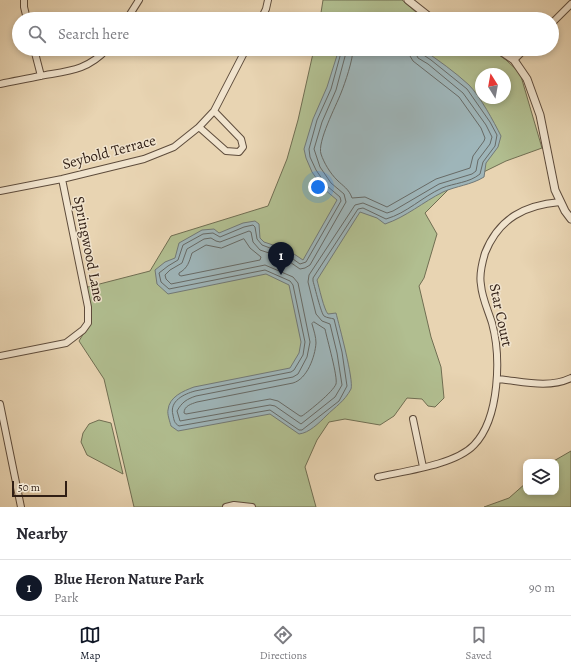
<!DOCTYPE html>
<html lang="en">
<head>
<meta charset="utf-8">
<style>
	body { margin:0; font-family:Alegreya,serif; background:#f2f2f3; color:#2b2b33 }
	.controls { position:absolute; right:12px; bottom:12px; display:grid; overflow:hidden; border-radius:8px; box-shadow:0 2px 6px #0003 }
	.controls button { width:36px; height:36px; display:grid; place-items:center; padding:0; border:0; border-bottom:1px solid #e1e1e2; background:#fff; color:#2b2b33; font:20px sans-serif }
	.compass { position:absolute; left:475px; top:68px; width:36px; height:36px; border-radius:50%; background:#fff; box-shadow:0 2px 6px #0003; rotate:349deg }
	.scale { position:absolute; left:12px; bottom:10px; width:55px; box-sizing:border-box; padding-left:4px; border:2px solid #301e14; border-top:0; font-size:11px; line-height:14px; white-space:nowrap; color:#301e14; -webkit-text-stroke:3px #f0e3cd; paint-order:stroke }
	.you { position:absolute; left:318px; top:187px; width:14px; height:14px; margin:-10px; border:3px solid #fff; border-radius:50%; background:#1a73e8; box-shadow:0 0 0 6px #1a73e833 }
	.badge { display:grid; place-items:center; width:26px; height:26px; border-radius:50%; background:#111827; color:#fff; font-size:13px; font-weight:700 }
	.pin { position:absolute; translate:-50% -33px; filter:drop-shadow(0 1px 2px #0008) }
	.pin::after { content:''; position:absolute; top:21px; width:14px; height:12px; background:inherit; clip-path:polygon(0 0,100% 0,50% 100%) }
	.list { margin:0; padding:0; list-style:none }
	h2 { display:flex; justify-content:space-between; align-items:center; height:52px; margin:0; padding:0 16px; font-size:17px }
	h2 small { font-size:13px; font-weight:400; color:#7c7c81 }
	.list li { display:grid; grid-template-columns:26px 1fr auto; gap:12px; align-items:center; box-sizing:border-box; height:56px; padding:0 16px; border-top:1px solid #e1e1e2 }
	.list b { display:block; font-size:15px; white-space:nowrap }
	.list p { margin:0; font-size:13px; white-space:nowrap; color:#7c7c81 }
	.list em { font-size:13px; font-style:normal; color:#7c7c81 }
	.icon { flex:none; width:22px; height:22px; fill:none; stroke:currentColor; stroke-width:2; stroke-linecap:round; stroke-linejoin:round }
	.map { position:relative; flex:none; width:571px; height:507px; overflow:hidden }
	.search { position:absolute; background:#fff; box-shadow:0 2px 6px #0003; left:12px; right:12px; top:12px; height:44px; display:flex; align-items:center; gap:10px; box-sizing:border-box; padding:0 14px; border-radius:22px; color:#7c7c81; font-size:15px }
	.sheet { height:108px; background:#fff }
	nav { display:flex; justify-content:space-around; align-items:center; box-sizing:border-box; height:56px; border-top:1px solid #e1e1e2; background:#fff; font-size:11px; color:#7c7c81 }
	nav a { display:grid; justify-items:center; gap:2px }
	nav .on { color:#111827 }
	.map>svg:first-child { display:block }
	.green { fill:#b1be90; stroke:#706e52; fill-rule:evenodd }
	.water { fill:#9eb5b9; stroke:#727977 }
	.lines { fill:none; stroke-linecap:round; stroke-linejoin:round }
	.shore { stroke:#676a66; stroke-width:1 }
	.minor-casing { stroke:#5e4c3c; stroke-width:8 }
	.tertiary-casing { stroke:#5e4c3c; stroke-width:9 }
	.minor { stroke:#f0e3cd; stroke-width:6 }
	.tertiary { stroke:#f0e3cd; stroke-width:7 }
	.labels { text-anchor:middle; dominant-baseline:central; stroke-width:3; stroke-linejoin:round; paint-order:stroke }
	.street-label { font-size:15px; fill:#301e14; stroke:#f0e3cd }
</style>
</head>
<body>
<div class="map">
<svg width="571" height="507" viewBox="0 0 571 507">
	<rect width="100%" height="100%" fill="#e8d4b2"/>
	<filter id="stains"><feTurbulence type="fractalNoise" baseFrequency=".005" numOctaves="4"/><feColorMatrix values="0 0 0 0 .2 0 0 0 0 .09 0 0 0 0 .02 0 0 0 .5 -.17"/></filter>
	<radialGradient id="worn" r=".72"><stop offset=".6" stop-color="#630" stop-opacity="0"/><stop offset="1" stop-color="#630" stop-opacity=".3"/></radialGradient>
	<path class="green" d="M 323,0 L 402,0 L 424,19 L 320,19 Z
		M 314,49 L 491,49 L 506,60 L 520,73 L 542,148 L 506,161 L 449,189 L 425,213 L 437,234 L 424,278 L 419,286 L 431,337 L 441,367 L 444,398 L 435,407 L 428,406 L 422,399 L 407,398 L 394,416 L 380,425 L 345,419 L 329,422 L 317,440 L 305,467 L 316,507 L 134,507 L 104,379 L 79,341 L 90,323 L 84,288 L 150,271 L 171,236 L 268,206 L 287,159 L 298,120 ZM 481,74 L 505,74 L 505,98 L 481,98 Z
		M 99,420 L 111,423 L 123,474 L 87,455 L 81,442 L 83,433 L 89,424 Z
		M 571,451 L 571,507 L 484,507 L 509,498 L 526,483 L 526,492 L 556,492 L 556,462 L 552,462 Z"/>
	<path class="water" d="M 339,49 L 422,49 C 438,60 455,72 469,85 C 480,96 494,122 501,136 L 498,147 L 486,163 L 484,177 C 471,185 456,186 443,192 C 423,202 406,217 385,224 L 377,218 L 360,212 L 317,280 C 319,287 324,310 328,314 L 336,313 C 339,325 354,380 351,389 C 344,402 336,406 326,416 C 319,423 309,433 299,434 L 270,414 L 178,431 L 171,426 C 170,422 167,414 168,410 C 169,397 183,391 194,387 L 290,368 L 299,353 L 301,342 L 289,285 L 266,274 L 168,294 L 157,284 L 155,270 L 165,262 L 175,258 L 179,243 L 202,230 L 214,229 L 219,233 L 243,223 L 255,221 L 259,224 L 260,238 L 264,242 L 288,250 L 303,260 L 337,200 L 324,189 L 312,172 L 306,158 L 304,149 L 313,119 L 327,87 Z"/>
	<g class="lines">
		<path class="shore" d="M 342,49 L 331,89 L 317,120 L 309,149 L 310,157 L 316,170 L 327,186 L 340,197 L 341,201 L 306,262 L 300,264 L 286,254 L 262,245 L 257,239 L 255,227 L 253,225 L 244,227 L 220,237 L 213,233 L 203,234 L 183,245 L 178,260 L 168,266 L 159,273 L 161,282 L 169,289 L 265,270 L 290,281 L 293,285 L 305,342 L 303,355 L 294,370 L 291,372 L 195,391 C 184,394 169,401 173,415 C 174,420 174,423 179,426 L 270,410 L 299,430 L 302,430 L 339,401 L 347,386 L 342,352 L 334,319 C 331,318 327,318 324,316 C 321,313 315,288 313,281 L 313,278 L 358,209 L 363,208 L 386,219 C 407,213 422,197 442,188 C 454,183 469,183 480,174 L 483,162 L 495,146 L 497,135 L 490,122 L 467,89 L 431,60 L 422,54 L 420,49
			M 347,49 L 336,90 L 322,122 L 314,149 L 320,167 L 331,183 L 344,194 L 346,202 L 310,265 L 305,268 L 300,269 L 284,258 L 260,250 L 253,242 L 251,232 L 249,231 L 220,242 L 216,241 L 211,238 L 204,239 L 187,249 L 182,263 L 170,270 L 165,275 L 166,279 L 171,284 L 265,265 L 293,277 L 298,283 L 310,342 L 307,357 L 298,374 L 293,377 L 196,396 C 187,399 182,402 177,411 L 180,421 L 270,405 L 275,406 L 301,424 L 335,397 L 342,385 L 337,353 L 330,324 L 322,321 L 316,314 L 308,282 L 309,275 L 355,205 L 363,203 L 387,213 L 393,211 L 439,184 L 472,174 L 476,171 L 478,160 L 490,144 L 492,137 L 486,125 L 463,93 L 428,64 L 418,58 L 416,54 L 415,49
			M 353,49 C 353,60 345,83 341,93 C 336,106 317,142 321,154 C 324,163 330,173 337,180 C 343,186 349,189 352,198 L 365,197 L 387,207 L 436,179 L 470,168 L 473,156 L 484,141 L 485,138 L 481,128 L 459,97 L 413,61 L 410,56 L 409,49
			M 244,239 L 250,248 L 261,257 L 260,260 L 181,276 L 179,275 L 179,273 C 188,268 189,262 192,253 L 206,245 L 221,248 Z
			M 314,322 L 325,329 C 327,339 338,377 336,384 C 333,392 309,411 302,416 L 300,416 L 278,401 L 270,399 L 186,414 L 184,413 C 184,406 191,404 197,402 L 293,383 C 307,379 315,357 316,343 C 316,337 314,331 312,324 Z"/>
		<defs>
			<path id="minor" d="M 24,0 L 24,7 L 27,19
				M 127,19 L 139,0
				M 261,19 L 266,9 L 268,0
				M 552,23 L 571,4
				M 34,49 L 41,76
				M 514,60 L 525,49
				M 0,84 C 13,81 27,79 40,76 C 67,71 87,71 107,49
				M 199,127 L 226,151 L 239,152 L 243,147 L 241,139 L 214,111
				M 0,191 L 62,179 L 144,159 L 174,147 L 199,127 L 214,111 L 246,49
				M 0,356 L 66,343 L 83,330 L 88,323 L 88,307 L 62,179
				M 497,379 C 521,381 548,389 571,378
				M 0,404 L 21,507
				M 413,419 L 423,467
				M 378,477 C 405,471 455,465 474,445 C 500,418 501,356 492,323 C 488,310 482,298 481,285 C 479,275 482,263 485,253 C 499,218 525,205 560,202
				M 226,507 L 234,505 L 252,507"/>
			<path id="tertiary" d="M 408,0 L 432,19
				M 498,49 L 514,60 L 527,79 L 540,115 L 555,190 L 565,211 L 571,219"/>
		</defs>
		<use href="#minor" class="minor-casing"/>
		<use href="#tertiary" class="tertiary-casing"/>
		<use href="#minor" class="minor"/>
		<use href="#tertiary" class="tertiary"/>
	</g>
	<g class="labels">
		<g class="street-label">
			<text transform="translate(109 152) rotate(-15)">Seybold Terrace</text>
			<text transform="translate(89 249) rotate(79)">Springwood Lane</text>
			<text transform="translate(501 315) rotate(78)">Star Court</text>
		</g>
	</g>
	<rect width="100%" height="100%" filter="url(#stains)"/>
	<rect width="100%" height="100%" fill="url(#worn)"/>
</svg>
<div class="controls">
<button><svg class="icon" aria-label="layers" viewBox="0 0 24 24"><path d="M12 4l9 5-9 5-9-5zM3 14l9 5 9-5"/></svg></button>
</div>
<svg class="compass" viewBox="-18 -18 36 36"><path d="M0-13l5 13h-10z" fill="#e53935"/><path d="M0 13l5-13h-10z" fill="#7c7c81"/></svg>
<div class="scale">50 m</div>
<div class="you"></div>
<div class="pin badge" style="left:281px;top:275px">1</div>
<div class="search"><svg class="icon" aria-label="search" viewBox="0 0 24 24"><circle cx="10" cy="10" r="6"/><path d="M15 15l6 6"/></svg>Search here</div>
</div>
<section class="sheet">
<h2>Nearby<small></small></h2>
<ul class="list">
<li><span class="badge">1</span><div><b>Blue Heron Nature Park</b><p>Park</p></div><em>90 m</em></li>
</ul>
</section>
<nav>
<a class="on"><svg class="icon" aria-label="map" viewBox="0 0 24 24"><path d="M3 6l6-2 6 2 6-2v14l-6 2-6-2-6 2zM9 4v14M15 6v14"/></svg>Map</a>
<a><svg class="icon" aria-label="directions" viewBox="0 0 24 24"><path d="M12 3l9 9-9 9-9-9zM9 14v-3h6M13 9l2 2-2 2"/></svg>Directions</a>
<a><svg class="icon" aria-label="saved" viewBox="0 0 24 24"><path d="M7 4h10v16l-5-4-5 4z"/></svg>Saved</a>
</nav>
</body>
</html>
